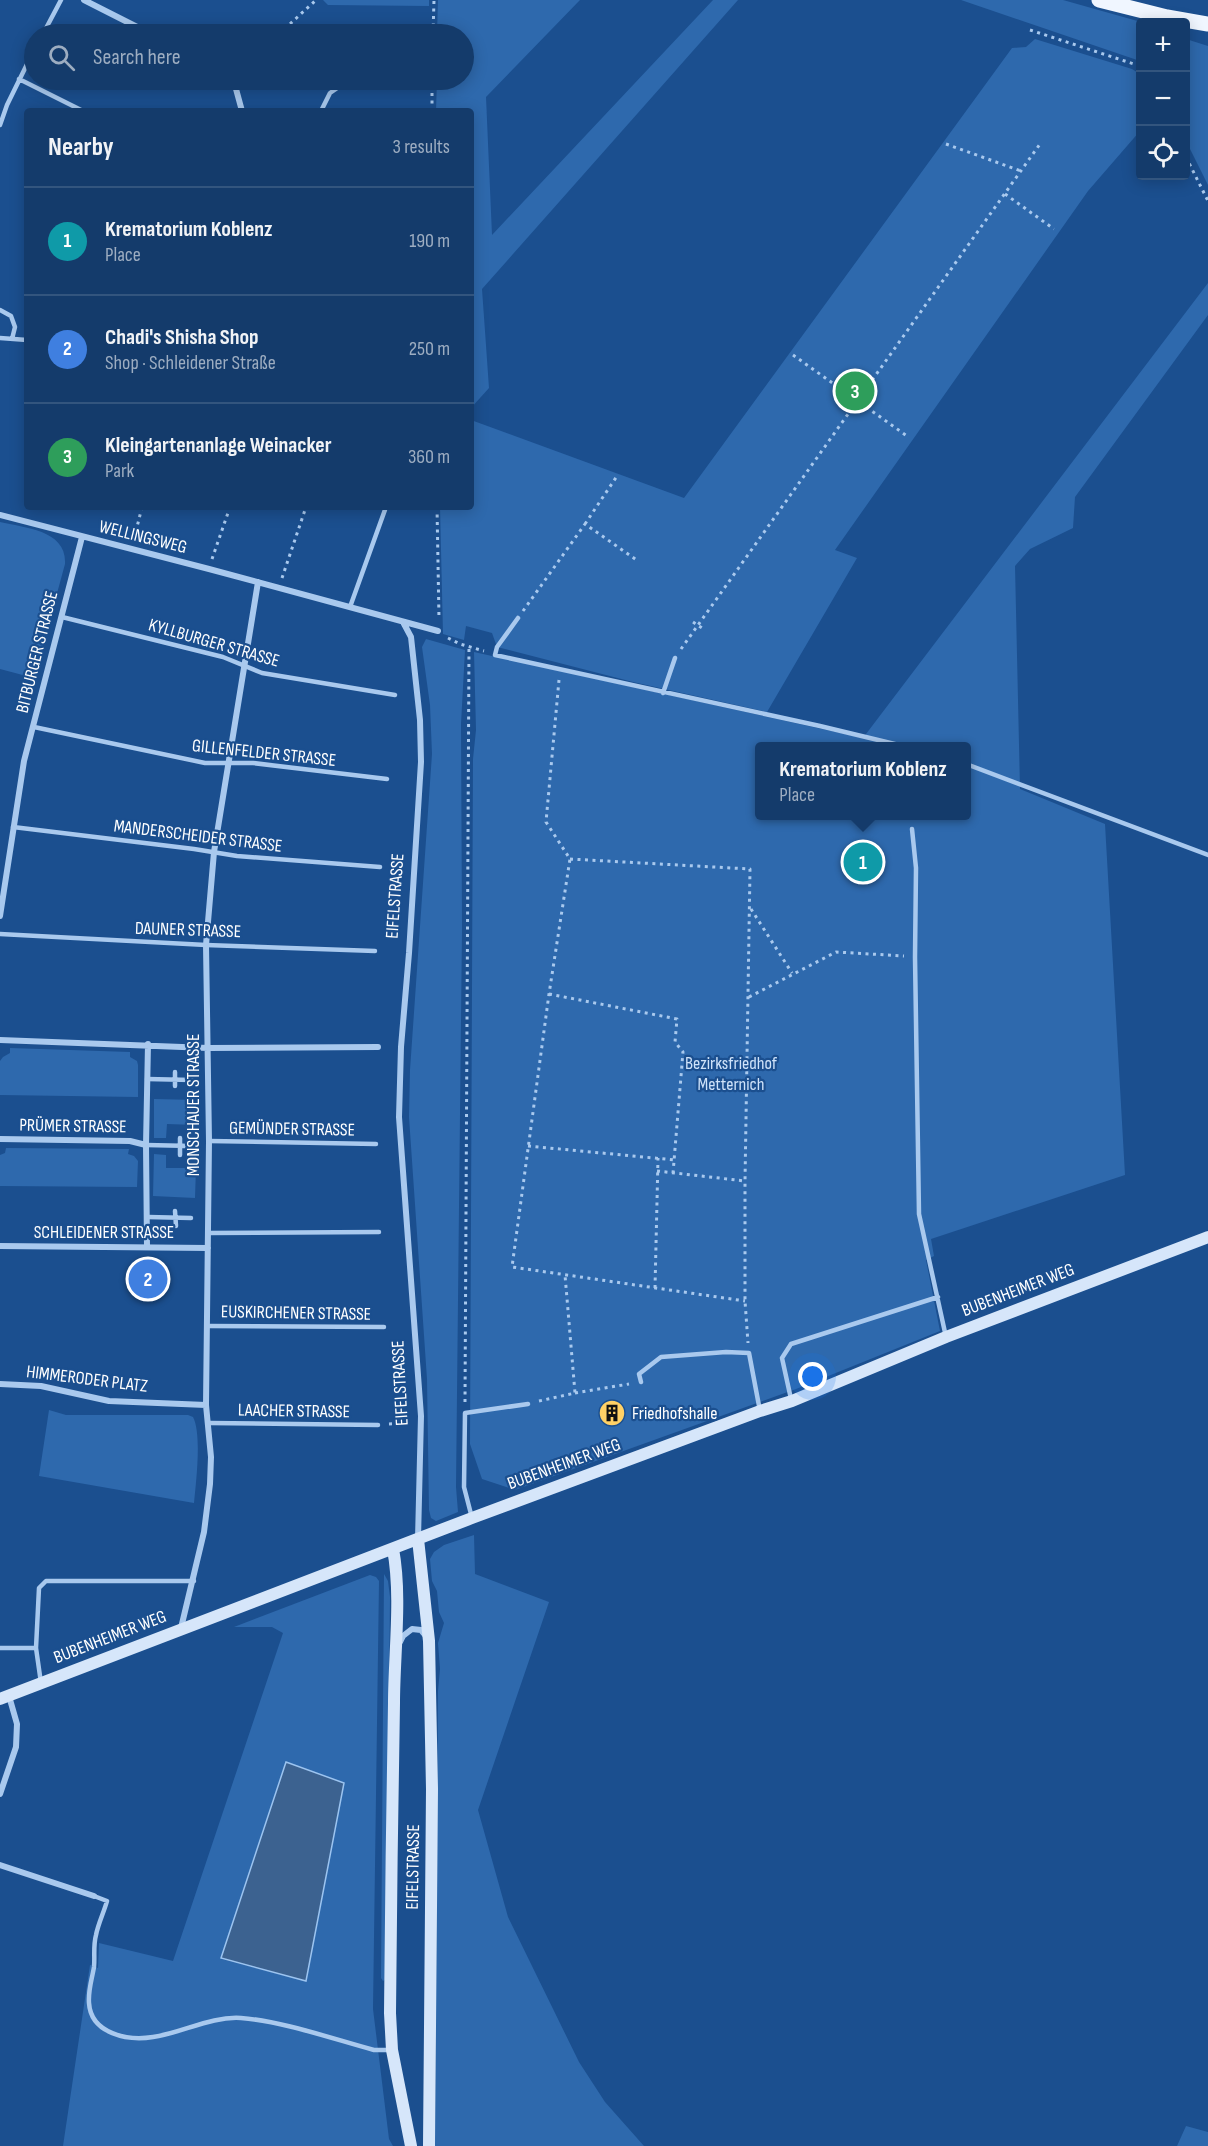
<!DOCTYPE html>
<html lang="en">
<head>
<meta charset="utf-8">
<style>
	body { margin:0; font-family:"Sofia Sans Condensed",sans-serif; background:#214673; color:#f1f3f6 }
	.controls { position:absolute; right:18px; top:18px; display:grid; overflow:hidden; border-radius:6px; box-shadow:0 3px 15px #0003 }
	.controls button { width:54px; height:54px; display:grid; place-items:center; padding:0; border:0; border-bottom:2px solid #33557e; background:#143b6b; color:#f1f3f6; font:30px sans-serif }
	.you { position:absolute; left:813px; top:1377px; width:21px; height:21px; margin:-15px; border:4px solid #fff; border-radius:50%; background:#1a73e8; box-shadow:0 0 0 9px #1a73e833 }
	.badge { display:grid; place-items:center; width:39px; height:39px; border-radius:50%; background:#8abfa5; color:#fff; font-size:20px; font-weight:700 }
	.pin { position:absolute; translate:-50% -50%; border:3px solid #fff; box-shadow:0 2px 6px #0006 }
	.popup { position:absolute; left:755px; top:742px; width:216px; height:78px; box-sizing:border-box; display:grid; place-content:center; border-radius:6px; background:#143b6b; filter:drop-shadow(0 2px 4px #0005); font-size:20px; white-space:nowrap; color:#9dadc1 }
	.popup b { font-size:22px; color:#f1f3f6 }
	.popup::after { content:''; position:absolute; left:50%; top:100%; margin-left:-12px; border:12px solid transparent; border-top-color:#143b6b }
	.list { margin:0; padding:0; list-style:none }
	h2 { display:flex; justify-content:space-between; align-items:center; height:78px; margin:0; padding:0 24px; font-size:26px }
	h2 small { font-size:20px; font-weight:400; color:#9dadc1 }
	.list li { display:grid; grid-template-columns:39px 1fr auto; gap:18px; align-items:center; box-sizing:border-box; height:108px; padding:0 24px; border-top:2px solid #33557e }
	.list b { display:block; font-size:22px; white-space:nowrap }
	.list p { margin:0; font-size:20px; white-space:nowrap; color:#9dadc1 }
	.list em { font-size:20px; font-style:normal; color:#9dadc1 }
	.icon { flex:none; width:33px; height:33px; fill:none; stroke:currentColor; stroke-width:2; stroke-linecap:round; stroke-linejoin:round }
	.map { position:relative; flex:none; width:1208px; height:2146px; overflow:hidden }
	.search { position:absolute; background:#143b6b; box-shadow:0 3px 15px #0003; left:24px; top:24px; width:450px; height:66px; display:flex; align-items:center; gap:15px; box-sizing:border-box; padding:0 21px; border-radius:33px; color:#9dadc1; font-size:22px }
	.panel { position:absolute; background:#143b6b; box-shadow:0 3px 15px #0003; left:24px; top:108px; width:450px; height:402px; border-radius:6px }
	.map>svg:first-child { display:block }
	.green { fill:#2e69ad; fill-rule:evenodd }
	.water { fill:#3c6290; stroke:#9cc4f0; stroke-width:1.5 }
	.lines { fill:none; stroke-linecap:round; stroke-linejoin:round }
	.path { stroke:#a9c9ee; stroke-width:3; stroke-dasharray:3 4.5; stroke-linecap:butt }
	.lane { stroke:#a9c9ee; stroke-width:4.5 }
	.street { stroke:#a9c9ee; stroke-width:6 }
	.secondary { stroke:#d6e6fa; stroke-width:12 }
	.primary { stroke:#f0f6ff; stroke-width:15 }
	.labels { text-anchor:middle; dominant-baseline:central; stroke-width:4.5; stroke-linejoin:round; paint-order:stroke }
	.street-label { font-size:18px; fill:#fff; stroke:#1b4f8f }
	.park-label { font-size:18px; fill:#cfe3fa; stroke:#1b4f8f }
	.poi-label { font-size:18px; fill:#fff; stroke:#1b4f8f; text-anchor:start }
</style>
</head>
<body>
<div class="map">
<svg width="1208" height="2146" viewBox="0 0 1208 2146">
	<rect width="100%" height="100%" fill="#1b4f8f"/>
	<path class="green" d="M 323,0 L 429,0 L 429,6 L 328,5 Z
		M 438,0 L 580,0 L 486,97 L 492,235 L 713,0 L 738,0 L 482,289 L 489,388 L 471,408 L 471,111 L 436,111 L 437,80 L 464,80 L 464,34 L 437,34 Z
		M 961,0 L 1063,0 L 1141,22 L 1140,61 Z
		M 1035,39 L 1132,69 L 1140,74 L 1140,131 L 1088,191 L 835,550 L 857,558 L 767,712 L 633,682 L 497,647 L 492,633 L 466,626 L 464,640 L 443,634 L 440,507 L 471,507 L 471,420 L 684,498 L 1012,48 L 1026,47 Z
		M 1186,39 L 1208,46 L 1208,185 L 1186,141 Z
		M 1208,283 L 1208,315 L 1075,497 L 1073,528 L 1030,549 L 1015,566 L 1020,789 L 1105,824 L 1125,1175 L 931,1239 L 934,1256 L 926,1260 L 940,1331 L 796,1389 L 515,1490 L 482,1479 L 470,1444 L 473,759 L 476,730 L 474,652 L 863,738 ZM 760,746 L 966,746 L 966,816 L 760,816 Z
		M 0,522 C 25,528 67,530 65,564 L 34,678 L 0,669 Z
		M 426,639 L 465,650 L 461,724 L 462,928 L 456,1487 L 458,1512 L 436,1521 L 431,1518 L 429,1510 L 427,1379 L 409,1117 L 410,1070 L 432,754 L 430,705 L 422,647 Z
		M 10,1048 L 130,1052 L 130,1057 L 137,1061 L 138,1065 L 138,1097 L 0,1095 L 0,1061 L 3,1057 L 10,1053 Z
		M 154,1099 L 196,1100 L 196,1125 L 167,1124 L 166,1138 L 154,1138 Z
		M 6,1148 L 129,1149 L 128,1154 L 134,1156 L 138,1161 L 137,1187 L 0,1186 L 0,1155 L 5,1153 Z
		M 154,1154 L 166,1155 L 166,1168 L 196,1168 L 195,1198 L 153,1196 Z
		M 49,1410 L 66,1415 L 188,1415 L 193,1417 C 202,1434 196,1483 194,1503 L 39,1476 Z
		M 474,1535 L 475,1574 L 549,1602 L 478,1810 L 508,1917 L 579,2062 L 605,2102 L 644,2146 L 435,2146 L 438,1691 L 440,1669 L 438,1643 L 444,1623 L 439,1612 L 437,1591 L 432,1581 L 430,1559 L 434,1552 L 444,1545 Z
		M 384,1574 L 388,1581 L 390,1597 L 386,1979 L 383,1981 L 381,1978 Z
		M 370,1575 L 376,1577 L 379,1581 L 373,2009 L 389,2139 L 393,2146 L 63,2146 L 90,1965 L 98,1968 L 99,1943 L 173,1961 L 283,1633 L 272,1627 L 234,1627 ZM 286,1762 L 344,1783 L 306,1981 L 221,1959 Z
		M 1186,2126 L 1208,2132 L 1208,2146 L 1177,2146 Z"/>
	<path class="water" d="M 286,1762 L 344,1783 L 306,1981 L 221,1958 Z"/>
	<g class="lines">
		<path class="path" d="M 1030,30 L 1140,66
			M 279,34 L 316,0
			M 433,34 L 434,0
			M 432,111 L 432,80
			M 946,144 L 1021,171
			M 1186,157 L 1208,201
			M 1005,194 L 1054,229
			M 793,355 L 907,436
			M 437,507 L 439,619
			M 585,524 L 617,476
			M 134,539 L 142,507
			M 212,559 L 230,507
			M 282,578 L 306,507
			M 523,611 L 585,524 L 638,561
			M 693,622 L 702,628
			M 448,638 L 460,644 L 484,651
			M 681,649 L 1040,144
			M 559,680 L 546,822 L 570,859 L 549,994 L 512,1267 L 745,1301
			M 570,859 L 750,869 L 745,1181 L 745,1301 L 748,1343
			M 751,909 L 792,973
			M 549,994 L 677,1019 L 675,1042 L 683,1052 L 673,1173
			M 749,997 L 836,952 L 904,956
			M 528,1146 L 675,1160
			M 657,1171 L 745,1181
			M 655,1288 L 658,1158
			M 575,1393 L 629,1384
			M 539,1401 L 575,1393 L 565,1275
			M 465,1402 L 469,646
			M 389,1424 L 409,1423"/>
		<path class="lane" d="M 43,34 L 61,0
			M 19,79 L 83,111
			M 321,111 L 330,93 L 346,82 L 408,83
			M 0,125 L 7,105 L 34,50
			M 0,310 L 11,316 L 15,327 L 12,339
			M 0,338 L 27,340
			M 350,607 L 386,507
			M 62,617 L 223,657 L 262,673 L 395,695
			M 518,618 L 497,647 L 495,655 L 820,726 L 903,746
			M 663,693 L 675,658
			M 34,727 L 205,763 L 253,763 L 387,779
			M 966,764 L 1208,855
			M 13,827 L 194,849 L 237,856 L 380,867
			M 912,829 L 916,868 L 915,957 L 919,1214 L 946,1337
			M 0,934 L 206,945 L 375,951
			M 175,1072 L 175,1086
			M 147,1079 L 192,1080
			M 180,1138 L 180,1155
			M 209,1141 L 376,1144
			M 146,1145 L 192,1146
			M 175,1211 L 176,1226
			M 148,1217 L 191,1218
			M 208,1233 L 379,1232
			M 208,1326 L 384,1327
			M 641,1382 L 639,1374 L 661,1357 L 726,1352 L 749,1353 L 760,1411
			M 791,1399 L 782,1358 L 791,1344 L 938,1297
			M 209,1423 L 378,1425
			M 472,1518 L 464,1487 L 465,1413 L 528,1404
			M 0,1648 L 36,1648 L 41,1683
			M 36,1648 L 39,1588 L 46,1581 L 194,1581
			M 94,1896 L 107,1901 C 104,1912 98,1924 96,1935 C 93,1946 95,1957 94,1967 C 92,1979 88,1990 89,2003 C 91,2034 128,2041 153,2037 C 182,2033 211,2016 241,2018 C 282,2021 333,2039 374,2050 L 390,2050"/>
		<path class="street" d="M 84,0 L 151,34
			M 231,80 L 236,89 L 242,111
			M 0,515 L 209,569 L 438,631
			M 403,622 L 411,637 L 420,720 L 421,762 L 409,953 L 401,1047 L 399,1117 L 421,1416 L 418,1539
			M 0,916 L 24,761 L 82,537
			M 0,1040 L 208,1048 L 378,1047
			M 0,1139 L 130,1141 L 146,1145
			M 0,1246 L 208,1248
			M 147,1247 L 146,1145 L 148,1044
			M 0,1384 L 41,1386 L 109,1401 L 206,1405
			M 181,1628 L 204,1532 L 210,1484 L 211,1457 L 206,1405 L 209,1141 L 206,945 L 214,852 L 258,582
			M 400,1642 L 403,1636 L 412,1629 L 421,1630 L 426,1636
			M 0,1794 L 16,1747 L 17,1724 L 9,1696
			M 0,1865 L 94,1896"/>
		<path class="secondary" d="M 418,1539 L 429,1641 L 432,1789 L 429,2146
			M 393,1549 C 402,1596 394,1655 394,1703 C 392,1806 391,1910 390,2013 L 392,2050 L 411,2146
			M 0,1699 L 472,1518 L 760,1411 L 792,1401 L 946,1337 L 1208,1237"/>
		<path class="primary" d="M 1099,0 L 1167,17 L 1208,24"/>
	</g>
	<defs>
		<symbol id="building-disc" viewBox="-11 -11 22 22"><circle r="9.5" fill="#ffd166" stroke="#1b4f8f"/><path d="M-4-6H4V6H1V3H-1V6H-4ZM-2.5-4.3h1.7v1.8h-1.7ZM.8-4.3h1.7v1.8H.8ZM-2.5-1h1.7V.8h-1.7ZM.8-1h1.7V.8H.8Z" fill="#111"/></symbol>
	</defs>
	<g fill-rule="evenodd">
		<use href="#building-disc" x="597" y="1398" width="30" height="30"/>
	</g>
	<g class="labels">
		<g class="street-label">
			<text transform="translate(143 537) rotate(14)">WELLINGSWEG</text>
			<text transform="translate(214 643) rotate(16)">KYLLBURGER STRASSE</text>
			<text transform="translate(37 652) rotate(-76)">BITBURGER STRASSE</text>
			<text transform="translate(264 753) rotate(6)">GILLENFELDER STRASSE</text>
			<text transform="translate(198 836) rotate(7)">MANDERSCHEIDER STRASSE</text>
			<text transform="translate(395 896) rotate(-86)">EIFELSTRASSE</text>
			<text transform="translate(188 930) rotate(2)">DAUNER STRASSE</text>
			<text transform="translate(193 1105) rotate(-90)">MONSCHAUER STRASSE</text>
			<text transform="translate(73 1126) rotate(1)">PRÜMER STRASSE</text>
			<text transform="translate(292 1129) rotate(1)">GEMÜNDER STRASSE</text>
			<text x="104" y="1232">SCHLEIDENER STRASSE</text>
			<text transform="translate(1018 1290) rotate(-21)">BUBENHEIMER WEG</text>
			<text transform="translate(296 1313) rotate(1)">EUSKIRCHENER STRASSE</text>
			<text transform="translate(87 1379) rotate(7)">HIMMERODER PLATZ</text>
			<text transform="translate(400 1383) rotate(-93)">EIFELSTRASSE</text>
			<text transform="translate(294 1411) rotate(1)">LAACHER STRASSE</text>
			<text transform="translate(564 1464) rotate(-20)">BUBENHEIMER WEG</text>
			<text transform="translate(110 1637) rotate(-21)">BUBENHEIMER WEG</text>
			<text transform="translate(413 1867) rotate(-89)">EIFELSTRASSE</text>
		</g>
		<g class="park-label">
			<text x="731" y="1063">Bezirksfriedhof<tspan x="731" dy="21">Metternich</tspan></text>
		</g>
		<g class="poi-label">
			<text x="632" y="1413">Friedhofshalle</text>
		</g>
	</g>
</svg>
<div class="controls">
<button>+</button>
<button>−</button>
<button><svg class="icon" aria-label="locate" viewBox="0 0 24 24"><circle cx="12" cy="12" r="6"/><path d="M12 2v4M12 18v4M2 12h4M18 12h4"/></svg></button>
</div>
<div class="you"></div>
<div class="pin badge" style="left:863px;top:862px;background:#0f9aa8">1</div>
<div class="popup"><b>Krematorium Koblenz</b>Place</div>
<div class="pin badge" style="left:148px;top:1279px;background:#3f7fe0">2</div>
<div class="pin badge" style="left:855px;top:391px;background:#2e9e5b">3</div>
<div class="search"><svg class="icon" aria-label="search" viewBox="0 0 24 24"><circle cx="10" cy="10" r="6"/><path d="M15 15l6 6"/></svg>Search here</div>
<section class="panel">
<h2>Nearby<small>3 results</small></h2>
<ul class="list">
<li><span class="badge" style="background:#0f9aa8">1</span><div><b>Krematorium Koblenz</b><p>Place</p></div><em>190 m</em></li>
<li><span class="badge" style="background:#3f7fe0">2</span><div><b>Chadi's Shisha Shop</b><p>Shop · Schleidener Straße</p></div><em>250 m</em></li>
<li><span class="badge" style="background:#2e9e5b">3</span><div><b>Kleingartenanlage Weinacker</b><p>Park</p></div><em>360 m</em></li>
</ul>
</section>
</div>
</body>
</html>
